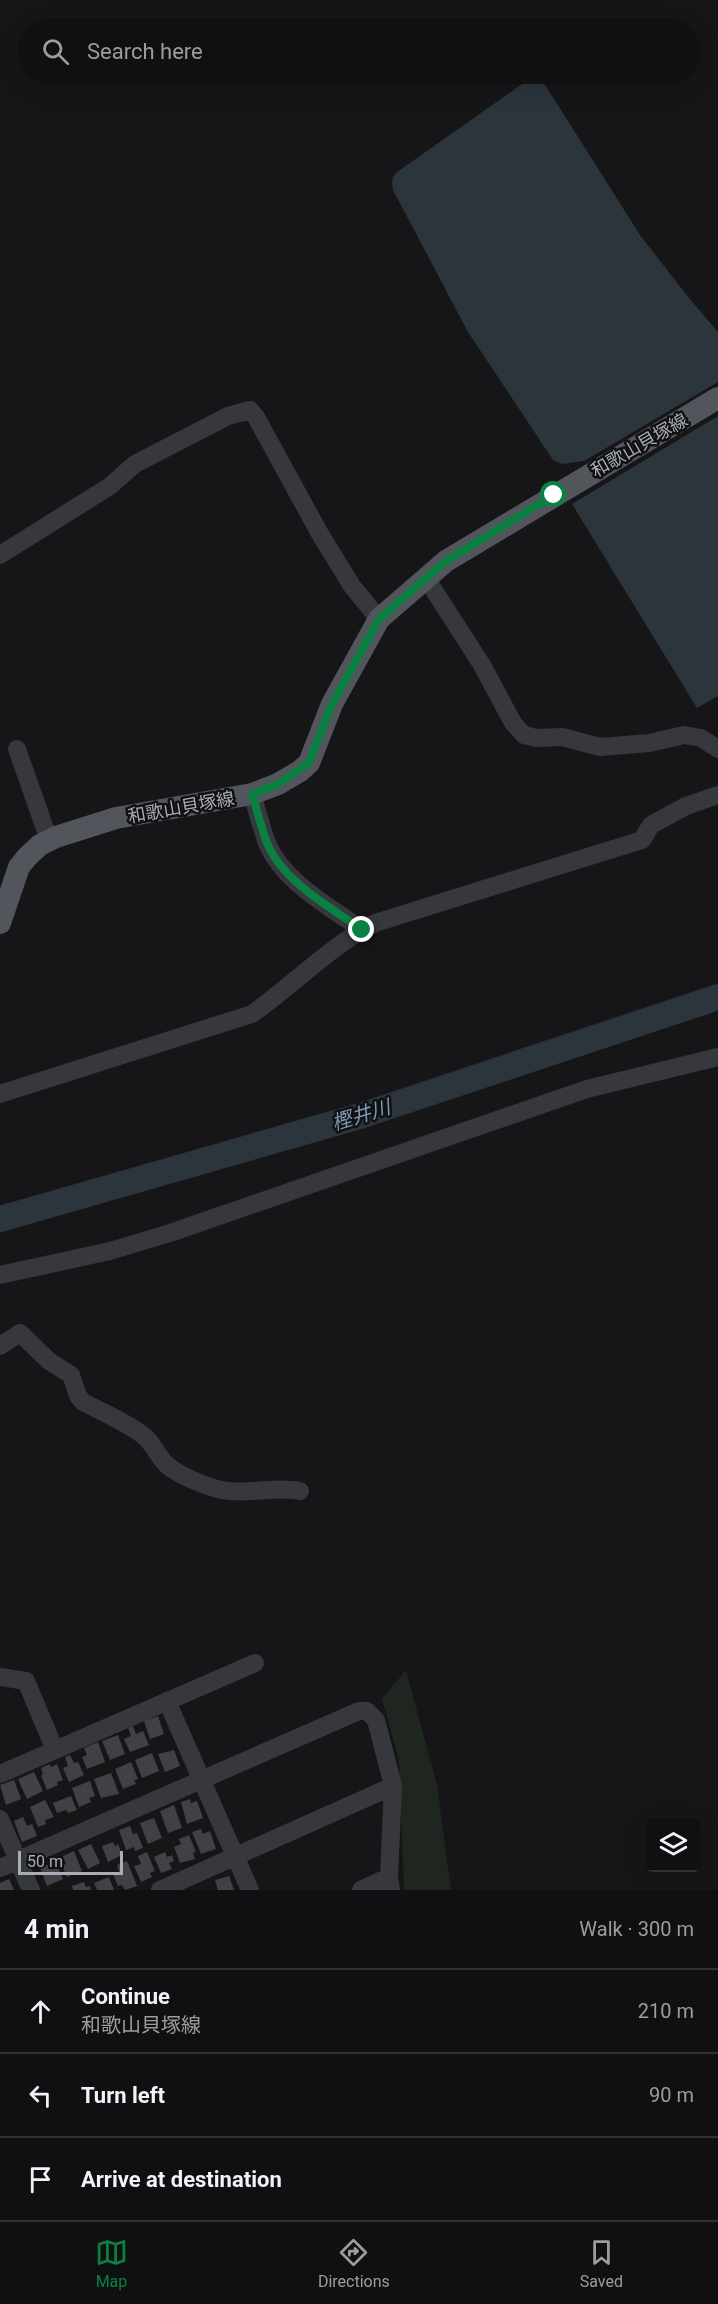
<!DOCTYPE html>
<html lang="en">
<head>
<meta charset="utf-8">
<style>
	body { margin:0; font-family:Roboto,"Noto Sans JP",sans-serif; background:#19191b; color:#f1f3f6 }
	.controls { position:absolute; right:18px; bottom:18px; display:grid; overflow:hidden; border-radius:6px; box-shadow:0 6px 24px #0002 }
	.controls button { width:54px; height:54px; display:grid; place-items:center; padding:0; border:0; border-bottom:2px solid #303032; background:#101012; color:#f1f3f6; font:30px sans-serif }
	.scale { position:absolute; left:18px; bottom:15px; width:105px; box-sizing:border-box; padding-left:6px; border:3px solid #a8adb8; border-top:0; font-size:16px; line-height:21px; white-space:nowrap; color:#a8adb8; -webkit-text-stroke:4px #111113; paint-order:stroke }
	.stop { position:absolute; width:18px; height:18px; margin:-14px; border:4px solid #0b8043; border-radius:50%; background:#fff }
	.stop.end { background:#0b8043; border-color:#fff; box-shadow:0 2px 6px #0008 }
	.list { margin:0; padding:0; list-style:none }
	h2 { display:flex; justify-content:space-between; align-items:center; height:78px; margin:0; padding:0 24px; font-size:26px }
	h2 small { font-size:20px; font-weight:400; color:#9c9d9f }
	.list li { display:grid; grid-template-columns:39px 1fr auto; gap:18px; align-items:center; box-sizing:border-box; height:84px; padding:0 24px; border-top:2px solid #303032 }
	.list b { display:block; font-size:22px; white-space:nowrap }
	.list p { margin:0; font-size:20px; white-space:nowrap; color:#9c9d9f }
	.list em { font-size:20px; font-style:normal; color:#9c9d9f }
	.icon { flex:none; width:33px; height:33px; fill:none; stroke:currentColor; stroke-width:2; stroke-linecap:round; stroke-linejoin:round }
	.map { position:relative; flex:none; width:718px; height:1890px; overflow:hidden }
	.search { position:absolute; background:#101012; box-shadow:0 6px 24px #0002; left:18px; right:18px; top:18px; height:66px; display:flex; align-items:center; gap:15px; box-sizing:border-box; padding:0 21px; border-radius:33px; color:#9c9d9f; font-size:22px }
	.sheet { height:330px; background:#101012 }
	nav { display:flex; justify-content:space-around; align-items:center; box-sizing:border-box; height:84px; border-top:2px solid #303032; background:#101012; font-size:16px; color:#9c9d9f }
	nav a { display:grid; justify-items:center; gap:3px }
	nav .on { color:#0b8043 }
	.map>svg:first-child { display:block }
	.green { fill:#1e261f }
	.water { fill:#2c353c }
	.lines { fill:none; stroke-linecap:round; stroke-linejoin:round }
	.river { stroke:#2c353c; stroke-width:26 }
	.building { fill:#404145 }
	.minor { stroke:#37383d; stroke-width:18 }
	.major { stroke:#53555c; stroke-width:22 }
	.route { stroke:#0b8043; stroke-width:8 }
	.labels { text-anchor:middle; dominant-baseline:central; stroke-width:5; stroke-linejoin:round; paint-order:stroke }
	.street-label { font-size:18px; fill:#a8adb8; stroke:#111113 }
	.water-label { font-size:20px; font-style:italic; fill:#7f9bb3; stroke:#111113 }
</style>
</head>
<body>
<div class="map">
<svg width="718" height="1890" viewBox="0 0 718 1890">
	<rect width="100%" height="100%" fill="#161618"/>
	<path class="green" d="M 406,1670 L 437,1785 L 451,1890 L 404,1890 L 399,1760 L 382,1699 Z"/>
	<path class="water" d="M 533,78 L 542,80 L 640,235 L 689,298 L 718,332 L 718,382 L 584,461 L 562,464 L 553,460 L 468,332 L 393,190 C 391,180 392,176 400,170 L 525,82 Z
		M 718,416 L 718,696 L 697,708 L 572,504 Z"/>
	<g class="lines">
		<path class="river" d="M 0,1219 L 360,1116 L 718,997"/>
	</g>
	<path class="building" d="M 158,1716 L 164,1734 L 150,1739 L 144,1721 Z
		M 133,1726 L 136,1734 L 143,1731 L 149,1745 L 130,1752 L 124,1739 L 131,1736 L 128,1728 Z
		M 118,1735 L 125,1754 L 110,1760 L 102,1741 Z
		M 98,1742 L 105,1762 L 87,1769 L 82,1757 L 87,1755 L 84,1748 Z
		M 174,1750 L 180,1766 L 165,1772 L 158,1754 Z
		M 152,1753 L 159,1771 L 142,1778 L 135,1760 Z
		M 70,1755 L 74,1763 L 78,1762 L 84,1775 L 69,1782 L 63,1768 L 68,1766 L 65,1757 Z
		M 131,1762 L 138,1779 L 134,1780 L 136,1784 L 123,1789 L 115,1769 Z
		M 50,1764 L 51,1767 L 57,1764 L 63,1780 L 57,1782 L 58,1785 L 47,1790 L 41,1775 L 43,1774 L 41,1768 Z
		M 34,1772 L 43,1791 L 27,1799 L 18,1779 Z
		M 111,1773 L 119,1794 L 101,1798 L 94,1779 Z
		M 14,1780 L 21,1799 L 6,1805 L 0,1785 Z
		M 90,1781 L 95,1796 L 89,1798 L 91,1802 L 79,1807 L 72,1788 Z
		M 71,1796 L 77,1810 L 68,1813 L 66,1810 L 57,1813 L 53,1803 Z
		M 190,1799 L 191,1803 L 197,1801 L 203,1818 L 187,1824 L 181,1802 Z
		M 45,1800 L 54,1817 L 45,1820 L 46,1824 L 38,1827 L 30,1807 Z
		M 174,1805 L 182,1828 L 168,1833 L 160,1811 Z
		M 23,1817 L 27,1826 L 32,1824 L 37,1836 L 22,1842 L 14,1821 Z
		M 154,1818 L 162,1838 L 148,1844 L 140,1823 Z
		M 130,1826 L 133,1834 L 137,1833 L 143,1848 L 135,1851 L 134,1847 L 126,1850 L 119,1830 Z
		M 201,1829 L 203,1834 L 210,1831 L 216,1849 L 201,1854 L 192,1832 Z
		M 189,1835 L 196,1852 L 193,1853 L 195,1859 L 180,1863 L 174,1847 L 181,1844 L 179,1839 Z
		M 113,1842 L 115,1846 L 118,1844 L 122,1855 L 108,1862 L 102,1846 Z
		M 91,1844 L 100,1863 L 88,1869 L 78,1850 Z
		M 74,1851 L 82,1871 L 67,1877 L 62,1866 L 66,1864 L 63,1856 Z
		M 147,1852 L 155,1871 L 150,1873 L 152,1877 L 141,1882 L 134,1866 L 141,1864 L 138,1856 Z
		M 165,1852 L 167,1857 L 172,1855 L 174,1861 L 169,1863 L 172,1869 L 161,1873 L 154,1857 Z
		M 127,1861 L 137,1886 L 125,1890 L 122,1885 L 118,1886 L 113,1874 L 119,1872 L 117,1865 Z
		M 50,1864 L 52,1870 L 58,1867 L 63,1879 L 47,1886 L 40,1868 Z
		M 229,1876 L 234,1890 L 218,1890 L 215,1880 Z
		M 109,1877 L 114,1890 L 97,1890 L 94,1883 Z
		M 9,1879 L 14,1890 L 0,1890 L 0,1883 Z
		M 84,1882 L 86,1887 L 90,1886 L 91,1890 L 73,1890 L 72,1886 Z"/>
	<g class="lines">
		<path class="minor" d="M 0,555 L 110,486 L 135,464 L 228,416 L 250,410 L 256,417 L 320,534 L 352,586 L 379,619
			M 426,578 L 482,665 L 513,723 L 524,735 L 536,738 L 562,737 L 600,747 L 649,743 L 684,735 L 701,738 L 718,749
			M 17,749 L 49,840
			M 252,794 C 257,810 261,827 267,843 C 283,882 329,906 362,930
			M 0,1094 L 252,1014 C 293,985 330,946 375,923 L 642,840 L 651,825 L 686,806 L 718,795
			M 0,1275 L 110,1251 L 170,1233 L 587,1089 L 718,1057
			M 0,1346 L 20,1333 L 49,1361 L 71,1375 L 78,1396 L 83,1402 C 102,1412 123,1421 140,1433 C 153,1441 156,1455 167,1465 C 178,1475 207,1487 222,1490 C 248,1495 274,1486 300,1491
			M 0,1677 L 26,1681 L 55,1750
			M 167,1701 L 250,1890
			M 0,1774 L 255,1663
			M 0,1819 L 31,1890
			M 0,1868 L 359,1711 L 367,1711 L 376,1720 L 393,1786 L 389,1877 L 391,1890
			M 160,1890 L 393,1786
			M 361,1890 L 389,1877"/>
		<path class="major" d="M 0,923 L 19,867 L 27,857 L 40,845 L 56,837 L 116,818 L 252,794 L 278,784 L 300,771 L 309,763 L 332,704 L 379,619 L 446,561 L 718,398"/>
	</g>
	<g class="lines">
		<path class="route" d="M 362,930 C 329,906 283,882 267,843 C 261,827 257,810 252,794 L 278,784 L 309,763 L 332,704 L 379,619 L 446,561 L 554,495"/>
	</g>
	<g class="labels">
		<g class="street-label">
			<text transform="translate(639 445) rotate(-30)">和歌山貝塚線</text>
			<text transform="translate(181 807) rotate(-10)">和歌山貝塚線</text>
		</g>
		<g class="water-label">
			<text transform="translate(361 1115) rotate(-17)">樫井川</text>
		</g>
	</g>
</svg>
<div class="controls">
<button><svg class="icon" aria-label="layers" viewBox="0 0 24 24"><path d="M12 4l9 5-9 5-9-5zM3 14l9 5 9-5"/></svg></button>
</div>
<div class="scale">50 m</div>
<div class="stop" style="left:554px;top:495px"></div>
<div class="stop end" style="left:362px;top:930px"></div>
<div class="search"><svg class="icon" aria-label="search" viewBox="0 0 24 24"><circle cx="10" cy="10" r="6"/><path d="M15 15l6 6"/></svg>Search here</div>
</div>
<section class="sheet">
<h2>4 min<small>Walk · 300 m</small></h2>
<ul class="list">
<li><svg class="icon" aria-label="ahead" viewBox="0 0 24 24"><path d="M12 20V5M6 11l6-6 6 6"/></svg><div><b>Continue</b><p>和歌山貝塚線</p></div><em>210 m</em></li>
<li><svg class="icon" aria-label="left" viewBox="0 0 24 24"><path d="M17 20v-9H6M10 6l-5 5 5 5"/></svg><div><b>Turn left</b></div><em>90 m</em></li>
<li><svg class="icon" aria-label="arrive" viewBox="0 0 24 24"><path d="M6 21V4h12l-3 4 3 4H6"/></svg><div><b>Arrive at destination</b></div></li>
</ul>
</section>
<nav>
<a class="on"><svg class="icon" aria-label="map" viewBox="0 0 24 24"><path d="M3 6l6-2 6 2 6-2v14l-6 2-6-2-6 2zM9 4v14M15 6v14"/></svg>Map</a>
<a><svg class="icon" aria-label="directions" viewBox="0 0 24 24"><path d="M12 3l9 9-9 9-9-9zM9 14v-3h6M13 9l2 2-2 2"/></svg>Directions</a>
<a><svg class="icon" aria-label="saved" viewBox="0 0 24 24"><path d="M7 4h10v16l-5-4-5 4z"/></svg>Saved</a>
</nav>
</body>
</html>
